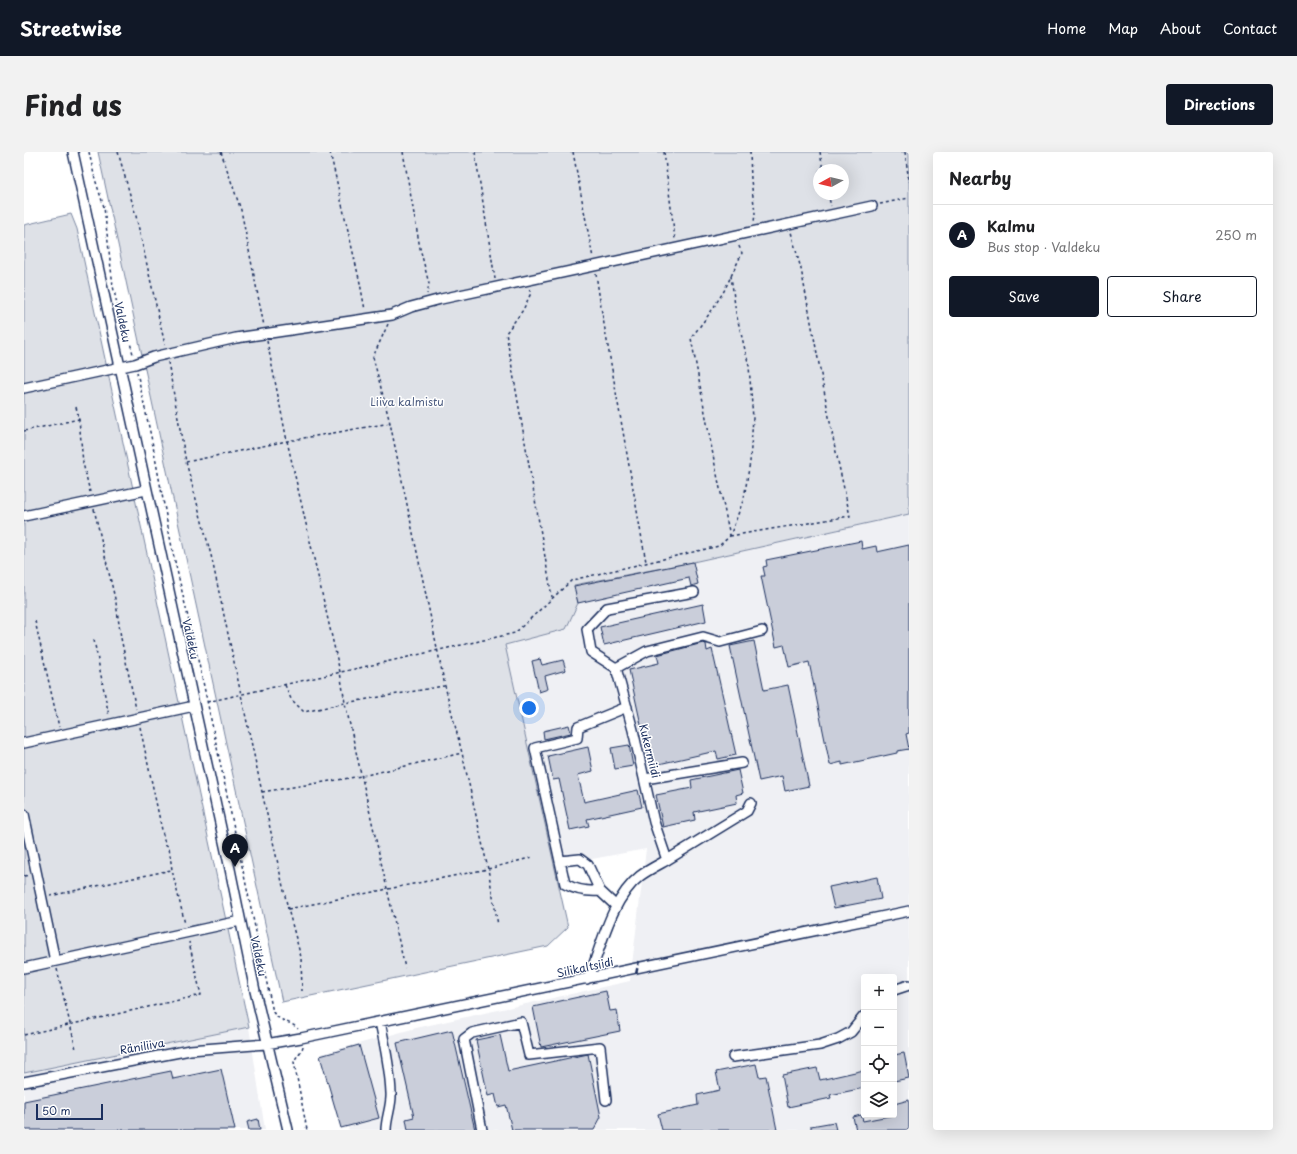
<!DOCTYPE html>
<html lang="en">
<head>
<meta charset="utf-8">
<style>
	body { margin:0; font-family:"Playpen Sans",sans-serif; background:#f2f2f2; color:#202124 }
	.controls { position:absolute; right:12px; bottom:12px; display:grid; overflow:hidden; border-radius:4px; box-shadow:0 4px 16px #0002 }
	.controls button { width:36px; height:36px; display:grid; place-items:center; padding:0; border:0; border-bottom:1px solid #e0e0e0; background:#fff; color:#202124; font:20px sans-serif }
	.compass { position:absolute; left:789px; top:12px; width:36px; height:36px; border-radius:50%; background:#fff; box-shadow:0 4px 16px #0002; rotate:262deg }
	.scale { position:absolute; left:12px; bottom:10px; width:67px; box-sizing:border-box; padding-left:4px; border:2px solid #1b2f5e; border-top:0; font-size:11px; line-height:14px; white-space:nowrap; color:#1b2f5e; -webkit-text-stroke:3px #fff; paint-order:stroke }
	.you { position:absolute; left:505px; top:556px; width:14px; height:14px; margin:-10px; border:3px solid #fff; border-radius:50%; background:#1a73e8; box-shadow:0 0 0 6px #1a73e833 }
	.badge { display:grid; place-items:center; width:26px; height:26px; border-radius:50%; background:#111827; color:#fff; font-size:13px; font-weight:700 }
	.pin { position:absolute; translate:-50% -33px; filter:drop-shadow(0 1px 2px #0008) }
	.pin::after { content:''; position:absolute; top:21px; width:14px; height:12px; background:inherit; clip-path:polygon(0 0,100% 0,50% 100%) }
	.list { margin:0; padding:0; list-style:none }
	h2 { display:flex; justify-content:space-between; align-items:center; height:52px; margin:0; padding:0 16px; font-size:17px }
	h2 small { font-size:13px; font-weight:400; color:#757577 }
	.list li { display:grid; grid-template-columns:26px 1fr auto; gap:12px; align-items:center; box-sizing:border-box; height:60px; padding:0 16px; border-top:1px solid #e0e0e0 }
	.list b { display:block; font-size:15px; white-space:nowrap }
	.list p { margin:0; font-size:13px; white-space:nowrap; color:#757577 }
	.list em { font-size:13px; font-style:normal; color:#757577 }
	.actions { display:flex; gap:8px; padding:12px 16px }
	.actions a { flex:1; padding:9px 0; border:1px solid #111827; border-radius:4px; text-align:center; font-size:14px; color:#111827 }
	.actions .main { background:#111827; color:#fff }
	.icon { flex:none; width:22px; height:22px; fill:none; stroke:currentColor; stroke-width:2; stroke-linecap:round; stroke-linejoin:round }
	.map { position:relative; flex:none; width:885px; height:978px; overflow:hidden; border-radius:4px }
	header { display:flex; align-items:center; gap:24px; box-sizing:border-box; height:56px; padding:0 20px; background:#111827; color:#fff }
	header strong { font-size:19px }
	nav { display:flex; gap:22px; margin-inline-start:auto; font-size:14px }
	.intro { display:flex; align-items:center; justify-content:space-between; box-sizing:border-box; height:96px; padding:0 24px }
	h1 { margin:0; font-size:28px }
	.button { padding:10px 18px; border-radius:4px; background:#111827; color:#fff; font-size:14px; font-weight:700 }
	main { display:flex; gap:24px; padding:0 24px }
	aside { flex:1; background:#fff; border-radius:4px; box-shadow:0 4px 16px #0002 }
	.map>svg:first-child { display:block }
	.built { fill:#eff0f4; fill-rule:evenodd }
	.green { fill:#dee1e7; stroke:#7c88a2; fill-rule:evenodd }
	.building { fill:#caceda; stroke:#1b2f5e }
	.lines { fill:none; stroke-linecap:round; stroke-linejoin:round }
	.minor-casing { stroke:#1b2f5e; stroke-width:12 }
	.path { stroke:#1b2f5e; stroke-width:1.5; stroke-dasharray:3 3; stroke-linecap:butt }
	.minor { stroke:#fff; stroke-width:9 }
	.rail { stroke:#1b2f5e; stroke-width:2.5; stroke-dasharray:6 3; stroke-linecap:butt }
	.labels { text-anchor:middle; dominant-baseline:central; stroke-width:3; stroke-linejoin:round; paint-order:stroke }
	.street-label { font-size:11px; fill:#1b2f5e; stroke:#fff }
	.park-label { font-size:11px; fill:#4c5c80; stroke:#fff }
</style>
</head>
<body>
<header>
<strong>Streetwise</strong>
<nav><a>Home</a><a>Map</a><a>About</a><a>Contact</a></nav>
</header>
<div class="intro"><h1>Find us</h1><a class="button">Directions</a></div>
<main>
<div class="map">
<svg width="885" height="978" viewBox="0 0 885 978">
	<rect width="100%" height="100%" fill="#fff"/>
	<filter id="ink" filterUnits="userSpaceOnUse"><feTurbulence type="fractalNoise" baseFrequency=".025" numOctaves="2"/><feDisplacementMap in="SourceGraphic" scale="8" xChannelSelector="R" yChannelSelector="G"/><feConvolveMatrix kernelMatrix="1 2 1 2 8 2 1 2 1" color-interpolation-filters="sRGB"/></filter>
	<g filter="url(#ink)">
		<path class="built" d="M 885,362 L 885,978 L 325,978 L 297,902 L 392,876 L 606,829 L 622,697 L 530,714 L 481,493 L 542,477 L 550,434 L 669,410 ZM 840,825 L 870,825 L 870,963 L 840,963 Z
			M 225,875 L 241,978 L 0,978 L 0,921 Z"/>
		<path class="green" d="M 74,0 L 885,0 L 885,362 L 669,410 L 550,433 L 554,451 L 542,477 L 481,493 L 544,775 L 524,794 L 258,850 ZM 795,18 L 819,18 L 819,42 L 795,42 Z
			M 47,62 L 53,77 L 225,875 L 0,921 L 0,73 Z"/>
		<path class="building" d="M 837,389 L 838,397 L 852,394 L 853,400 L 885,393 L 885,581 L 882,582 L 885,597 L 873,599 L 873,601 L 818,613 L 818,610 L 806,613 L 785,510 L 765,515 L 760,493 L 752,495 L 737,424 L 741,424 L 739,415 L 743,414 L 742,408 Z
			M 669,410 L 674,432 L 667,434 L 665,426 L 554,451 L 550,434 Z
			M 679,452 L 682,469 L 580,493 L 576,475 Z
			M 730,489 L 740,538 L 764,533 L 785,634 L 761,639 L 758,624 L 735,629 L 706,494 Z
			M 679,491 L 682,492 L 683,499 L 688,497 L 712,603 L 694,607 L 692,599 L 626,614 L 605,518 L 635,511 L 633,503 Z
			M 516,507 L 518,513 L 539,508 L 542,518 L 521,524 L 524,537 L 515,540 L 508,509 Z
			M 545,573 L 547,581 L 520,587 L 519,579 Z
			M 605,593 L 609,614 L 591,617 L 587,596 Z
			M 564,595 L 569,619 L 554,623 L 560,650 L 614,638 L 618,655 L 563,667 L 565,674 L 546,678 L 535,627 L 529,628 L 524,604 Z
			M 714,618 L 719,641 L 712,643 L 713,651 L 670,660 L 671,668 L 639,675 L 632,643 L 668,636 L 667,628 Z
			M 853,725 L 857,747 L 810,756 L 805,735 Z
			M 582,839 L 586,859 L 593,858 L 596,879 L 517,895 L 509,855 Z
			M 428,878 L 451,978 L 384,978 L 382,967 L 390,965 L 373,891 Z
			M 476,883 L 484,919 L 564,902 L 577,965 L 570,978 L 488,978 L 482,953 L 474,955 L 471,942 L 464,944 L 452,888 Z
			M 335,893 L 355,966 L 317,976 L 296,904 Z
			M 880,901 L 885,926 L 870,929 L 870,903 Z
			M 732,912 L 735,925 L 742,924 L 753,978 L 638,978 L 634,962 L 674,953 L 673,943 L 696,938 L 692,920 Z
			M 793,916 L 796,928 L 840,918 L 840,936 L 806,943 L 807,946 L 764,955 L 758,923 Z
			M 197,917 L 211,978 L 0,978 L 0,949 L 147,919 L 149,927 Z
			M 885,948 L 885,978 L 832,978 L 829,965 L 837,963 L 839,969 L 870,963 L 870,952 Z
			M 234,967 L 236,978 L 225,978 L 223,970 Z
			M 810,970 L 812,978 L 787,978 L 787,974 Z"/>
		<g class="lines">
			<defs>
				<path id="minor" d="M 49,0 L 206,717 L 231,839 L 264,978
					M 0,236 L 111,212 L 130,205 L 212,186 L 368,163 L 387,155 L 417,147 L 848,54
					M 0,364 L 122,338
					M 592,516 L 623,499 L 679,485 L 696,490 L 738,479
					M 0,591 L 170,554
					M 621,627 L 718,611
					M 0,662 L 31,809
					M 643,708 L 723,659 L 727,651
					M 536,709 L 556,707 L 564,713 L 576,739 L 592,754
					M 576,739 C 563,740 552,738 541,732 L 511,596 L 553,586 L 554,575 L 603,555
					M 0,816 L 216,769
					M 563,827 L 567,820 C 578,790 589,745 616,724 C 624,718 634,713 643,708 L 630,670 L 609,578 L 592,516 L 567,500 L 563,477 L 583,456 L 670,440
					M 870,838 L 885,833
					M 356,870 C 361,893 366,917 367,941 C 368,953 362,966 362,978
					M 709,905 L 796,893 L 814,887 L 827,880 L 840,864
					M 0,930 L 166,898 L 242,892 L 277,886 L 885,759
					M 458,978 L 440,887 L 448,881 L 497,870 L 505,903 L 576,895 L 582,948"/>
			</defs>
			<use href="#minor" class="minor-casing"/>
			<path class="path" d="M 65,0 L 71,27 L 80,55 L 89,134 L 95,161 L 103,179 L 109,202
				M 94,0 L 112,64 L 141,193
				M 197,0 L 217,58 L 240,174
				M 306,0 L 336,131 L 341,158
				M 379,0 L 396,96 L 405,132 L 403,142
				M 451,0 L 471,127
				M 549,0 L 569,106
				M 640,0 L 651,87
				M 726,0 L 727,28 L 731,61 L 730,70
				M 796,0 L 799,18
				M 881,0 L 885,30
				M 804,42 L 807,54
				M 856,52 L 885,46
				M 572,122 L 577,155 L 622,410
				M 505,137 L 507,141 L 499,158 L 482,181 L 528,445
				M 364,172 L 349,205 L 366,271 L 421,534 L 438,601 L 464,717 L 474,773
				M 243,189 L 263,289 L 316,520 L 321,551 L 381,816
				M 144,210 L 162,310 L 187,403 L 238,640 L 264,757 L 277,805 L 278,839
				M 113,220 L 128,289 L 149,401 L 178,525 L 249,860 C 255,870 267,869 274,877
				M 52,255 L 55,267 L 59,311 L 66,340
				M 0,279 L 55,267
				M 162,310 L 263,289 L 366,271
				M 70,357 L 92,451 L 97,486 L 112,557
				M 706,384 L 826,364 L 810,291 L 777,117 L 767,80
				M 706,384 L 690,308 L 667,186 L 686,161 L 700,139 L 718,101 L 714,92
				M 11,469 L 35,575
				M 70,488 L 85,564
				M 261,533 L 267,547 L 280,560 L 321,551 L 420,534
				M 183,550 L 491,481 L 548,428 L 695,394 L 706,384 L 720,346 L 726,310 L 729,266 L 725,214 L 712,161 L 707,124
				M 116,575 L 141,692 L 145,695 L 148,718 L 161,772
				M 238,640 L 338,624 L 438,601
				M 0,724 L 5,723
				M 26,744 L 147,718
				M 264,757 L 464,717 L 509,705
				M 33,817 L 52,897
				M 0,883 L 177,843 L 165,790
				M 279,894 C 278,900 272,904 270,910 L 283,978"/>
			<use href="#minor" class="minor"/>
			<path class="rail" d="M 612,822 L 615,809"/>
		</g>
	</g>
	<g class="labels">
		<g class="street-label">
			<text transform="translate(99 170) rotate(78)">Valdeku</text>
			<text transform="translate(167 487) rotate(78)">Valdeku</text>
			<text transform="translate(626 599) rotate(76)">Kukermiidi</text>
			<text transform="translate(235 804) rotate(78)">Valdeku</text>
			<text transform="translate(561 815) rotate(-12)">Silikaltsiidi</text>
			<text transform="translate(118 894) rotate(-10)">Räniliiva</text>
		</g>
		<g class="park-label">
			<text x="383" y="249">Liiva kalmistu</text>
		</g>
	</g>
</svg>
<div class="controls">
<button>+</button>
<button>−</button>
<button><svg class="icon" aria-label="locate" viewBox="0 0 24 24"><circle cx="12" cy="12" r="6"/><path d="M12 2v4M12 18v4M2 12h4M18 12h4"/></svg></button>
<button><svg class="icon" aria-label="layers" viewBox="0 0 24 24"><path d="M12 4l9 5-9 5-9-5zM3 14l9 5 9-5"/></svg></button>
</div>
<svg class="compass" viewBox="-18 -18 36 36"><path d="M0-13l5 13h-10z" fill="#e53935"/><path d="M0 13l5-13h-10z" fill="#757577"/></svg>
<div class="scale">50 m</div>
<div class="you"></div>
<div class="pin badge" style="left:211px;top:715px">A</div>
</div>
<aside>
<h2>Nearby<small></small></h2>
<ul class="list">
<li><span class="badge">A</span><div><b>Kalmu</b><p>Bus stop · Valdeku</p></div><em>250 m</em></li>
</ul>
<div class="actions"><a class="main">Save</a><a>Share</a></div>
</aside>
</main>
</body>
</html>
